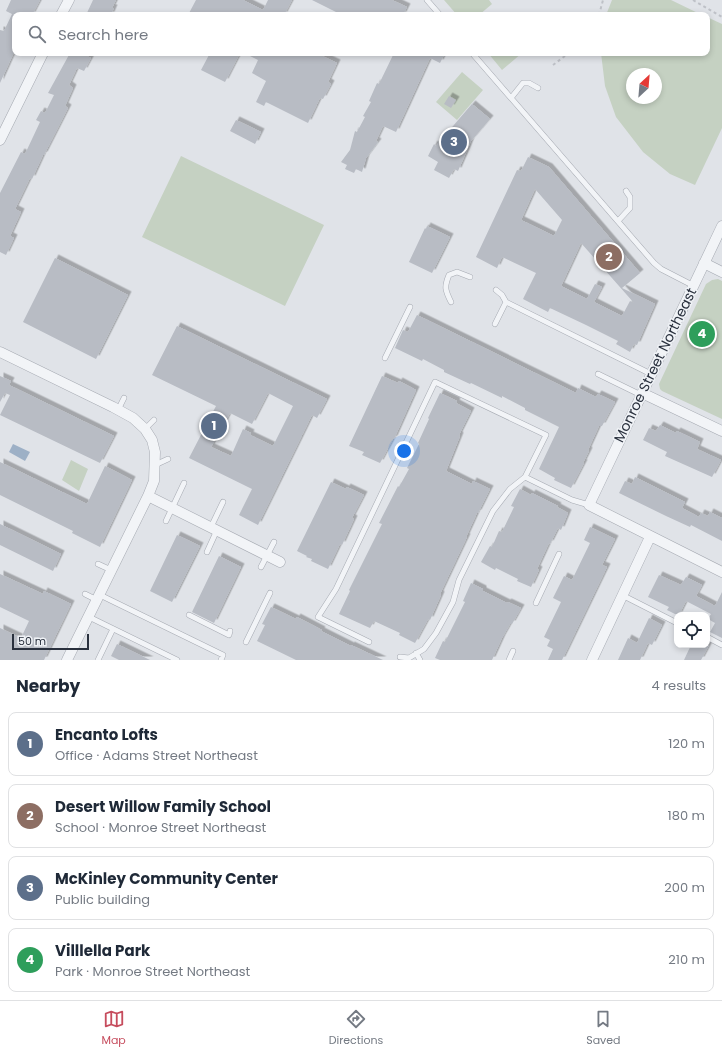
<!DOCTYPE html>
<html lang="en">
<head>
<meta charset="utf-8">
<style>
	body { margin:0; font-family:Poppins,sans-serif; background:#f2f2f3; color:#1f2937 }
	.controls { position:absolute; right:12px; bottom:12px; display:grid; overflow:hidden; border-radius:8px; box-shadow:0 2px 6px #0003 }
	.controls button { width:36px; height:36px; display:grid; place-items:center; padding:0; border:0; border-bottom:1px solid #e0e1e3; background:#fff; color:#1f2937; font:20px sans-serif }
	.compass { position:absolute; left:626px; top:68px; width:36px; height:36px; border-radius:50%; background:#fff; box-shadow:0 2px 6px #0003; rotate:26deg }
	.scale { position:absolute; left:12px; bottom:10px; width:77px; box-sizing:border-box; padding-left:4px; border:2px solid #2a313e; border-top:0; font-size:11px; line-height:14px; white-space:nowrap; color:#2a313e; -webkit-text-stroke:3px #eff2f6; paint-order:stroke }
	.you { position:absolute; left:404px; top:451px; width:14px; height:14px; margin:-10px; border:3px solid #fff; border-radius:50%; background:#1a73e8; box-shadow:0 0 0 6px #1a73e833 }
	.badge { display:grid; place-items:center; width:26px; height:26px; border-radius:50%; background:#c64c5d; color:#fff; font-size:13px; font-weight:700 }
	.pin { position:absolute; translate:-50% -50%; border:2px solid #fff; box-shadow:0 1px 4px #0006 }
	.list { margin:0; padding:0; list-style:none }
	h2 { display:flex; justify-content:space-between; align-items:center; height:52px; margin:0; padding:0 16px; font-size:17px }
	h2 small { font-size:13px; font-weight:400; color:#747a83 }
	.list li { display:grid; grid-template-columns:26px 1fr auto; gap:12px; align-items:center; box-sizing:border-box; height:64px; margin:0 8px 8px; padding:0 8px; border:1px solid #e0e1e3; border-radius:8px }
	.list b { display:block; font-size:15px; white-space:nowrap }
	.list p { margin:0; font-size:13px; white-space:nowrap; color:#747a83 }
	.list em { font-size:13px; font-style:normal; color:#747a83 }
	.icon { flex:none; width:22px; height:22px; fill:none; stroke:currentColor; stroke-width:2; stroke-linecap:round; stroke-linejoin:round }
	.map { position:relative; flex:none; width:722px; height:660px; overflow:hidden }
	.search { position:absolute; background:#fff; box-shadow:0 2px 6px #0003; left:12px; right:12px; top:12px; height:44px; display:flex; align-items:center; gap:10px; box-sizing:border-box; padding:0 14px; border-radius:8px; color:#747a83; font-size:15px }
	.sheet { height:340px; background:#fff }
	nav { display:flex; justify-content:space-around; align-items:center; box-sizing:border-box; height:56px; border-top:1px solid #e0e1e3; background:#fff; font-size:11px; color:#747a83 }
	nav a { display:grid; justify-items:center; gap:2px }
	nav .on { color:#c64c5d }
	.map>svg:first-child { display:block }
	.green { fill:#c5d1c2; fill-rule:evenodd }
	.water { fill:#9db0c6 }
	.building { fill:#b8bcc4; fill-rule:evenodd; filter:url(#shadow) }
	.lines { fill:none; stroke-linecap:round; stroke-linejoin:round }
	.service-casing { stroke:#a6aab2; stroke-width:6 }
	.minor-casing { stroke:#a6aab2; stroke-width:11 }
	.path { stroke:#bec1c7; stroke-width:2; stroke-dasharray:3 3; stroke-linecap:butt }
	.service { stroke:#f2f4f7; stroke-width:5 }
	.minor { stroke:#f2f4f7; stroke-width:10 }
	.labels { text-anchor:middle; dominant-baseline:central; stroke-width:3; stroke-linejoin:round; paint-order:stroke }
	.street-label { font-size:14px; fill:#2a313e; stroke:#eff2f6 }
</style>
</head>
<body>
<div class="map">
<svg width="722" height="660" viewBox="0 0 722 660">
	<defs>
		<filter id="shadow"><feDropShadow dx="3.5" dy="-3.5" stdDeviation="0" flood-color="#0004"/></filter>
	</defs>
	<rect width="100%" height="100%" fill="#e0e3e8"/>
	<path class="green" d="M 444,0 L 489,0 L 492,4 L 479,15 L 457,15 Z
		M 612,0 L 671,0 L 702,15 L 606,15 Z
		M 707,17 L 722,24 L 722,128 L 695,185 L 670,174 L 643,152 L 616,117 L 605,86 L 601,53 L 707,53 ZM 632,74 L 656,74 L 656,98 L 632,98 Z
		M 488,53 L 522,53 L 502,70 Z
		M 462,72 L 483,90 L 457,120 L 436,102 Z
		M 181,156 L 324,225 L 285,306 L 142,237 Z
		M 718,279 L 722,281 L 722,419 L 662,391 L 660,389 L 659,384 L 706,284 L 712,280 Z
		M 71,460 L 88,469 L 79,491 L 62,480 Z"/>
	<path class="water" d="M 13,444 L 30,452 L 25,461 L 9,452 Z"/>
	<path class="building" d="M 11,0 L 40,0 L 32,15 L 15,15 L 15,50 L 0,83 L 0,30 L 4,31 L 12,14 L 6,11 Z
		M 93,0 L 116,0 L 112,8 L 114,8 L 111,15 L 86,15 Z
		M 196,0 L 243,0 L 263,10 L 268,0 L 292,0 L 284,15 L 188,15 Z
		M 312,0 L 392,0 L 407,7 L 403,15 L 342,15 Z
		M 70,53 L 80,53 L 91,58 L 84,71 L 77,68 L 69,85 L 73,88 L 65,106 L 68,108 L 44,155 L 43,155 L 32,179 L 30,178 L 15,209 L 21,212 L 10,236 L 14,238 L 6,255 L 0,252 L 0,193 L 21,152 L 25,154 L 40,122 L 36,120 L 41,111 L 45,113 L 54,95 L 48,93 Z
		M 210,53 L 240,53 L 225,82 L 201,70 Z
		M 244,53 L 316,53 L 337,63 L 328,82 L 331,84 L 323,99 L 320,98 L 308,123 L 266,102 L 264,106 L 256,102 L 266,81 L 252,73 L 258,60 Z
		M 394,53 L 445,53 L 440,63 L 430,58 L 396,132 L 383,126 L 376,141 L 378,142 L 366,158 L 362,172 L 356,169 L 354,173 L 345,169 L 347,165 L 341,162 L 350,150 L 355,131 L 357,132 L 365,117 L 363,116 L 371,102 L 369,101 L 377,83 L 379,84 Z
		M 449,96 L 456,100 L 451,108 L 444,104 Z
		M 472,104 L 490,119 L 471,141 L 458,171 L 454,169 L 449,178 L 434,170 L 438,162 L 428,156 L 434,144 L 436,146 Z
		M 236,120 L 261,132 L 255,144 L 230,131 Z
		M 528,157 L 549,167 L 640,273 L 622,288 L 655,304 L 637,345 L 634,344 L 630,352 L 616,344 L 618,341 L 586,325 L 550,308 L 548,312 L 523,299 L 536,273 L 502,257 L 497,268 L 476,257 L 517,170 L 521,171 ZM 535,189 L 562,220 L 554,236 L 521,220 ZM 581,243 L 634,303 L 630,301 L 622,316 L 594,302 L 602,287 L 595,284 L 587,299 L 561,286 Z
		M 427,226 L 450,237 L 432,273 L 409,262 L 425,228 L 426,229 Z
		M 55,258 L 128,295 L 96,359 L 23,322 Z
		M 417,315 L 576,393 L 578,388 L 596,397 L 598,394 L 615,402 L 602,426 L 599,426 L 588,450 L 589,451 L 583,463 L 584,463 L 571,488 L 554,480 L 555,478 L 539,469 L 559,427 L 525,410 L 525,408 L 502,396 L 502,398 L 471,383 L 470,384 L 444,372 L 444,370 L 423,359 L 422,361 L 395,348 L 403,330 L 408,332 Z
		M 177,326 L 327,399 L 317,418 L 312,415 L 258,525 L 239,515 L 252,489 L 189,458 L 216,406 L 152,375 ZM 268,393 L 293,406 L 273,446 L 250,435 L 251,433 L 243,429 L 231,456 L 211,447 L 230,413 L 252,424 Z
		M 0,376 L 11,381 L 9,385 L 114,436 L 100,463 L 0,415 L 10,395 L 5,393 L 0,402 Z
		M 382,376 L 398,383 L 399,381 L 416,390 L 394,439 L 393,439 L 380,463 L 362,455 L 364,452 L 349,446 Z
		M 440,393 L 457,401 L 456,403 L 471,411 L 459,435 L 460,436 L 446,471 L 472,484 L 473,481 L 490,489 L 478,513 L 477,513 L 466,537 L 467,537 L 440,594 L 441,595 L 430,620 L 428,619 L 415,643 L 399,635 L 400,633 L 374,621 L 370,628 L 339,614 L 350,591 L 349,590 L 382,524 L 379,523 L 398,486 L 399,487 L 409,469 L 407,468 L 419,444 L 418,443 L 429,419 L 428,418 Z
		M 660,425 L 676,433 L 677,431 L 700,442 L 697,449 L 721,460 L 712,477 L 665,456 L 667,452 L 643,440 L 649,428 L 656,431 Z
		M 0,462 L 87,504 L 105,466 L 132,480 L 100,547 L 72,533 L 73,531 L 0,495 Z
		M 635,477 L 685,502 L 682,508 L 699,517 L 701,513 L 708,516 L 710,512 L 722,518 L 722,541 L 691,525 L 690,527 L 666,516 L 619,493 L 625,481 L 632,484 Z
		M 331,482 L 346,489 L 347,487 L 364,495 L 352,518 L 354,519 L 342,545 L 340,544 L 328,569 L 311,561 L 312,559 L 306,557 L 307,556 L 297,551 Z
		M 520,489 L 531,495 L 532,493 L 558,506 L 557,507 L 568,513 L 561,530 L 558,528 L 550,544 L 549,543 L 537,569 L 539,570 L 531,587 L 517,581 L 518,579 L 496,568 L 495,570 L 481,562 L 490,546 L 492,547 L 499,531 L 502,532 L 514,507 L 511,506 Z
		M 0,524 L 61,554 L 53,571 L 0,545 Z
		M 590,527 L 615,539 L 602,565 L 607,567 L 562,660 L 548,660 L 553,649 L 547,646 L 550,640 L 544,637 L 561,602 L 553,598 L 564,576 L 572,580 L 590,543 L 584,540 Z
		M 177,535 L 200,546 L 172,602 L 150,591 Z
		M 219,556 L 241,567 L 214,623 L 192,612 Z
		M 0,574 L 43,594 L 44,591 L 71,604 L 44,660 L 0,660 L 0,628 L 21,638 L 29,621 L 0,607 Z
		M 659,575 L 681,585 L 686,577 L 702,585 L 696,596 L 715,606 L 722,592 L 722,638 L 710,632 L 715,623 L 708,619 L 711,614 L 686,601 L 679,615 L 677,615 L 667,610 L 669,607 L 648,597 Z
		M 471,583 L 483,589 L 483,591 L 507,603 L 508,602 L 521,608 L 512,624 L 510,624 L 502,638 L 492,660 L 440,660 L 435,658 L 443,641 L 445,642 L 465,602 L 463,601 Z
		M 271,607 L 296,619 L 297,617 L 322,630 L 321,631 L 351,646 L 351,645 L 383,660 L 296,660 L 257,641 L 265,625 L 262,624 Z
		M 649,618 L 662,625 L 652,645 L 648,643 L 640,660 L 618,660 L 628,638 L 637,643 Z
		M 117,644 L 150,660 L 119,660 L 111,656 Z
		M 691,645 L 709,645 L 701,660 L 684,660 Z"/>
	<g class="lines">
		<defs>
			<path id="service" d="M 427,0 L 440,15
				M 472,53 L 654,263 L 661,269 L 694,286
				M 511,98 L 523,83 L 529,83 L 538,88
				M 618,221 L 630,208 L 630,197 L 626,191
				M 451,302 C 445,290 444,287 449,275 L 457,272 L 470,277
				M 506,302 L 651,374
				M 495,324 L 506,302 L 502,295 L 496,290
				M 385,358 L 410,307
				M 598,374 L 641,395
				M 118,410 L 124,398
				M 145,429 L 154,420
				M 155,465 L 168,459
				M 166,521 L 184,483
				M 211,527 L 223,502
				M 207,552 L 217,530
				M 98,564 L 111,570
				M 261,567 L 274,542
				M 85,594 L 97,600
				M 100,595 L 223,655 L 221,660
				M 622,595 L 677,623
				M 536,603 L 559,554
				M 189,615 L 229,635 L 230,631
				M 89,617 L 177,660
				M 707,637 L 722,645
				M 246,642 L 270,593
				M 369,642 L 318,617 L 336,589 L 435,382 L 546,435 L 525,477
				M 416,653 L 420,660
				M 400,657 L 409,658 L 424,649 L 436,633 L 453,602 L 459,580 L 493,511 L 510,489 L 525,477 L 572,500 L 589,505
				M 98,660 L 113,629
				M 509,660 L 513,651"/>
			<path id="minor" d="M 61,15 L 69,0
				M 0,140 L 43,53
				M 722,226 L 589,505 L 722,572
				M 704,263 L 722,272
				M 0,352 L 113,407 L 133,418 L 145,429 L 152,440 L 155,452 L 154,481 L 148,496 L 67,660
				M 642,393 L 722,431
				M 148,496 L 280,562
				M 592,660 L 650,537"/>
		</defs>
		<use href="#service" class="service-casing"/>
		<use href="#minor" class="minor-casing"/>
		<path class="path" d="M 693,0 L 722,17
			M 599,15 L 603,0
			M 553,65 L 569,53"/>
		<use href="#service" class="service"/>
		<use href="#minor" class="minor"/>
	</g>
	<g class="labels">
		<g class="street-label">
			<text transform="translate(655 365) rotate(-64)">Monroe Street Northeast</text>
		</g>
	</g>
</svg>
<div class="controls">
<button><svg class="icon" aria-label="locate" viewBox="0 0 24 24"><circle cx="12" cy="12" r="6"/><path d="M12 2v4M12 18v4M2 12h4M18 12h4"/></svg></button>
</div>
<svg class="compass" viewBox="-18 -18 36 36"><path d="M0-13l5 13h-10z" fill="#e53935"/><path d="M0 13l5-13h-10z" fill="#747a83"/></svg>
<div class="scale">50 m</div>
<div class="you"></div>
<div class="pin badge" style="left:214px;top:426px;background:#5c6f8a">1</div>
<div class="pin badge" style="left:609px;top:257px;background:#8d6e63">2</div>
<div class="pin badge" style="left:454px;top:142px;background:#5c6f8a">3</div>
<div class="pin badge" style="left:702px;top:334px;background:#2e9e5b">4</div>
<div class="search"><svg class="icon" aria-label="search" viewBox="0 0 24 24"><circle cx="10" cy="10" r="6"/><path d="M15 15l6 6"/></svg>Search here</div>
</div>
<section class="sheet">
<h2>Nearby<small>4 results</small></h2>
<ul class="list">
<li><span class="badge" style="background:#5c6f8a">1</span><div><b>Encanto Lofts</b><p>Office · Adams Street Northeast</p></div><em>120 m</em></li>
<li><span class="badge" style="background:#8d6e63">2</span><div><b>Desert Willow Family School</b><p>School · Monroe Street Northeast</p></div><em>180 m</em></li>
<li><span class="badge" style="background:#5c6f8a">3</span><div><b>McKinley Community Center</b><p>Public building</p></div><em>200 m</em></li>
<li><span class="badge" style="background:#2e9e5b">4</span><div><b>Villlella Park</b><p>Park · Monroe Street Northeast</p></div><em>210 m</em></li>
</ul>
</section>
<nav>
<a class="on"><svg class="icon" aria-label="map" viewBox="0 0 24 24"><path d="M3 6l6-2 6 2 6-2v14l-6 2-6-2-6 2zM9 4v14M15 6v14"/></svg>Map</a>
<a><svg class="icon" aria-label="directions" viewBox="0 0 24 24"><path d="M12 3l9 9-9 9-9-9zM9 14v-3h6M13 9l2 2-2 2"/></svg>Directions</a>
<a><svg class="icon" aria-label="saved" viewBox="0 0 24 24"><path d="M7 4h10v16l-5-4-5 4z"/></svg>Saved</a>
</nav>
</body>
</html>
